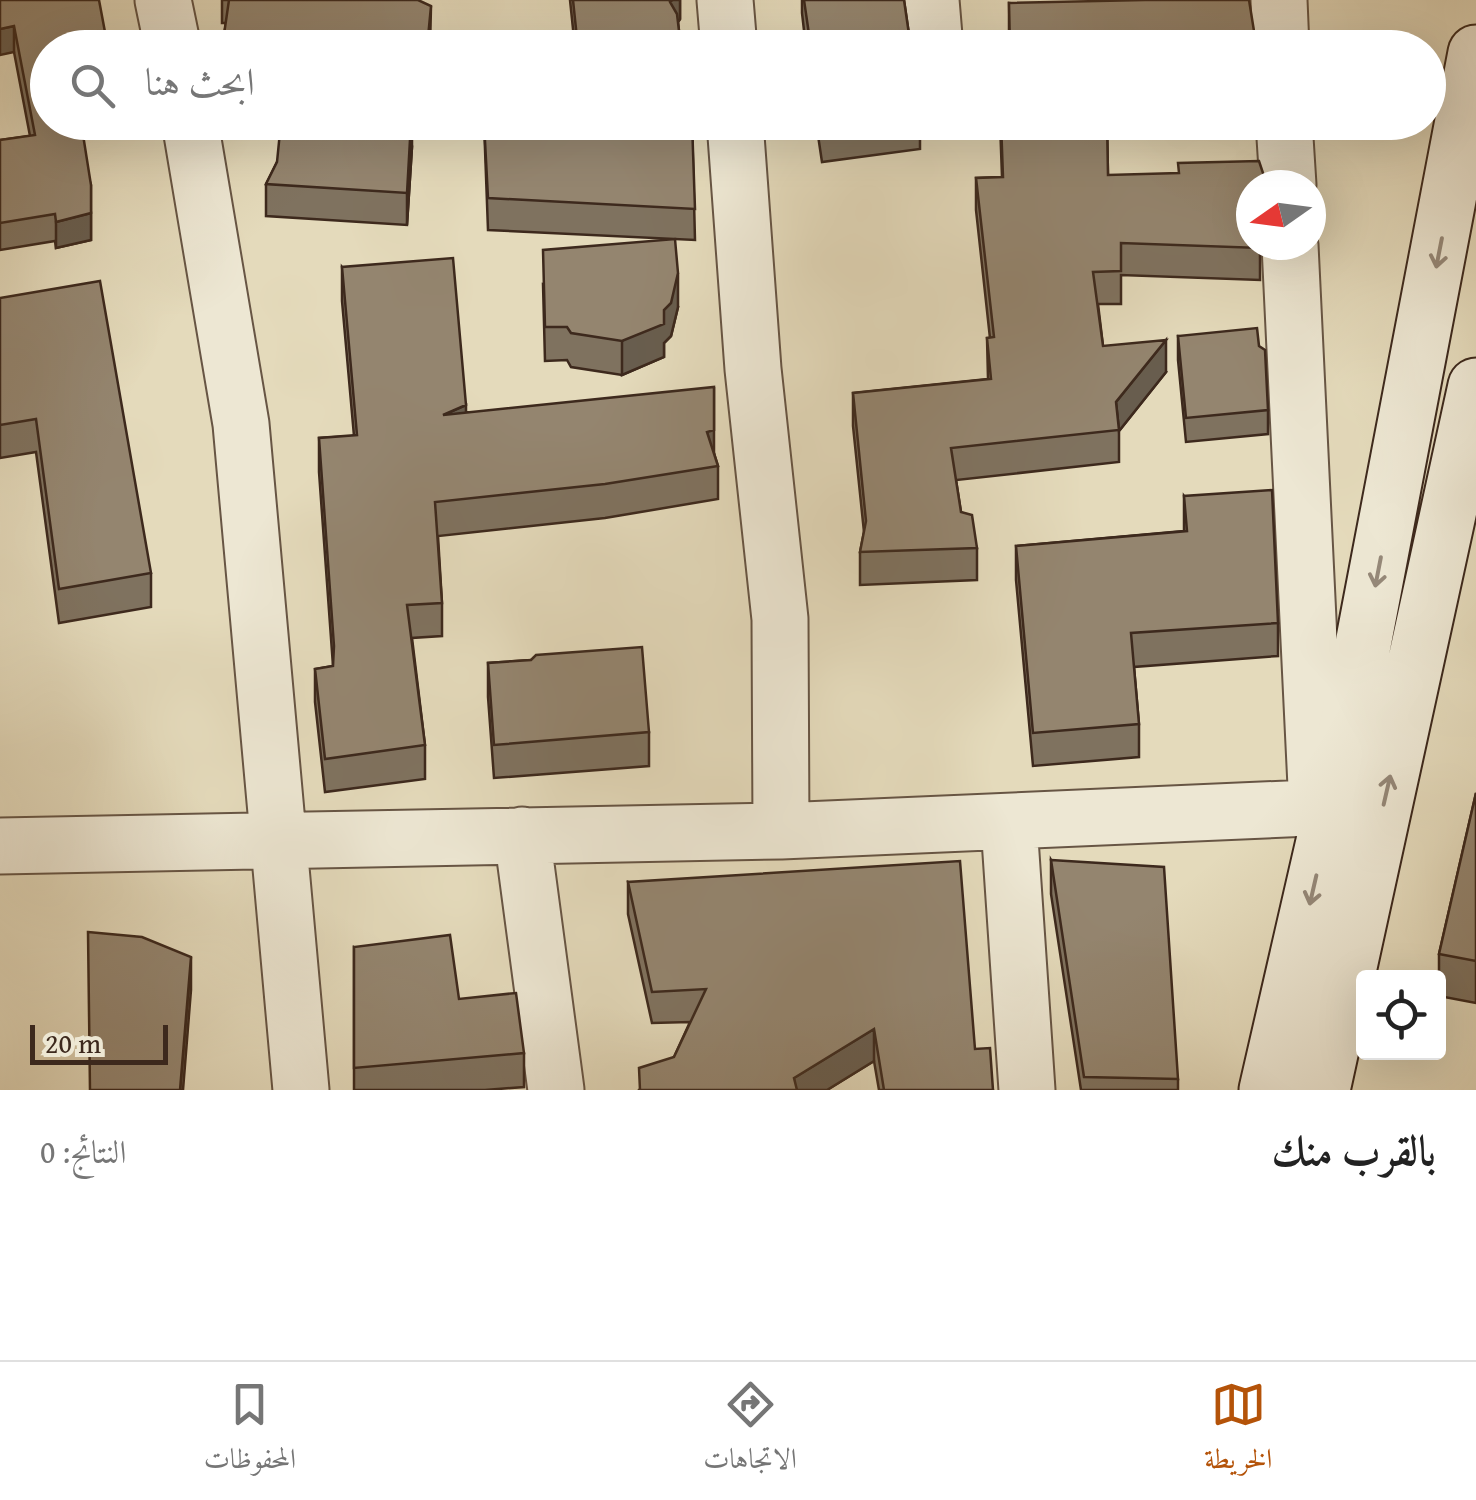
<!DOCTYPE html>
<html lang="ar">
<head>
<meta charset="utf-8">
<style>
	body { margin:0; font-family:"Gentium Book Plus",Amiri,serif; background:#f6f6f6; color:#222; direction:rtl }
	.controls { position:absolute; right:30px; bottom:30px; display:grid; overflow:hidden; border-radius:10px; box-shadow:0 10px 40px #0002 }
	.controls button { width:90px; height:90px; display:grid; place-items:center; padding:0; border:0; border-bottom:2px solid #e0e0e0; background:#fff; color:#222; font:50px sans-serif }
	.compass { position:absolute; left:1236px; top:170px; width:90px; height:90px; border-radius:50%; background:#fff; box-shadow:0 10px 40px #0002; rotate:256deg }
	.scale { position:absolute; left:30px; bottom:25px; width:138px; box-sizing:border-box; padding-left:10px; border:5px solid #3d291d; border-top:0; font-size:28px; line-height:35px; white-space:nowrap; color:#3d291d; -webkit-text-stroke:8px #ede7d3; paint-order:stroke }
	.list { margin:0; padding:0; list-style:none }
	h2 { display:flex; justify-content:space-between; align-items:center; height:130px; margin:0; padding:0 40px; font-size:42px }
	h2 small { font-size:32px; font-weight:400; color:#767676 }
	.icon { flex:none; width:55px; height:55px; fill:none; stroke:currentColor; stroke-width:2; stroke-linecap:round; stroke-linejoin:round }
	.map { position:relative; flex:none; width:1476px; height:1090px; overflow:hidden; direction:ltr }
	.search { position:absolute; background:#fff; box-shadow:0 10px 40px #0002; left:30px; right:30px; top:30px; height:110px; display:flex; align-items:center; gap:25px; box-sizing:border-box; padding:0 35px; border-radius:55px; color:#767676; font-size:38px }
	.sheet { height:270px; background:#fff }
	nav { display:flex; justify-content:space-around; align-items:center; box-sizing:border-box; height:140px; border-top:2px solid #e0e0e0; background:#fff; font-size:28px; color:#767676 }
	nav a { display:grid; justify-items:center; gap:5px }
	nav .on { color:#b45309 }
	.map>svg:first-child { display:block }
	.lines { fill:none; stroke-linecap:round; stroke-linejoin:round }
	.street-casing { stroke:#675544; stroke-width:59 }
	.secondary-casing { stroke:#3d291d; stroke-width:59 }
	.street { stroke:#ede7d3; stroke-width:55 }
	.secondary { stroke:#ede7d3; stroke-width:55 }
	.wall { fill:#7f725f; stroke:#3d291d; stroke-width:2.5 }
	.shaded-wall { fill:#685d4e; stroke:#3d291d; stroke-width:2.5 }
	.building { fill:#94856f; stroke:#3d291d; stroke-width:2.5 }
	.oneway { stroke:#958878 }
</style>
</head>
<body>
<div class="map">
<svg width="1476" height="1090" viewBox="0 0 1476 1090">
	<rect width="100%" height="100%" fill="#e4dabb"/>
	<filter id="stains"><feTurbulence type="fractalNoise" baseFrequency=".002" numOctaves="4"/><feColorMatrix values="0 0 0 0 .2 0 0 0 0 .09 0 0 0 0 .02 0 0 0 .5 -.17"/></filter>
	<radialGradient id="worn" r=".72"><stop offset=".6" stop-color="#630" stop-opacity="0"/><stop offset="1" stop-color="#630" stop-opacity=".3"/></radialGradient>
	<g class="lines">
		<defs>
			<path id="street" d="M 163,0 L 173,48
				M 725,0 L 729,48
				M 931,0 L 935,48
				M 1279,0 L 1281,48
				M 190,122 L 241,424 L 301,1090
				M 735,122 L 753,369 L 780,619 L 781,831
				M 1284,122 L 1288,185
				M 1290,245 L 1317,807
				M 1009,824 L 1027,1090
				M 522,835 L 556,1090
				M 0,846 L 781,831 L 1332,807"/>
			<path id="secondary" d="M 1267,1090 L 1332,807 L 1476,53
				M 1322,1090 L 1476,386"/>
		</defs>
		<use href="#street" class="street-casing"/>
		<use href="#secondary" class="secondary-casing"/>
		<use href="#street" class="street"/>
		<use href="#secondary" class="secondary"/>
	</g>
	<path class="wall" d="M 0,0 L 48,48 L 91,185 L 91,240 L 56,248 L 55,241 L 0,250 L 0,140 L 30,136 L 14,52 Z
		M 222,0 L 418,0 L 431,38 L 430,48 L 222,48 L 226,23 L 222,23 Z
		M 570,0 L 680,0 L 680,19 L 678,22 L 681,48 L 575,48 Z
		M 802,0 L 904,0 L 911,48 L 806,48 L 802,13 Z
		M 1009,3 L 1254,31 L 1254,48 L 1009,48 Z
		M 484,122 L 692,122 L 695,240 L 488,230 Z
		M 816,122 L 920,122 L 920,149 L 822,162 Z
		M 1000,122 L 1107,122 L 1108,175 L 1260,245 L 1260,280 L 1121,275 L 1121,304 L 1098,304 L 1103,346 L 1166,372 L 1119,431 L 1119,462 L 956,480 L 961,512 L 977,548 L 977,580 L 860,585 L 860,552 L 864,532 L 853,426 L 853,393 L 988,379 L 987,338 L 990,338 L 976,210 L 976,178 L 1002,177 Z
		M 412,147 L 407,225 L 266,216 L 266,184 L 277,162 Z
		M 342,267 L 466,412 L 714,453 L 718,466 L 718,499 L 605,518 L 438,536 L 442,603 L 442,636 L 412,638 L 425,745 L 425,779 L 325,792 L 315,702 L 315,669 L 333,666 L 319,472 L 319,438 L 354,436 L 342,301 Z
		M 543,284 L 678,307 L 671,336 L 664,343 L 664,357 L 622,375 L 571,367 L 567,360 L 545,361 Z
		M 0,298 L 151,573 L 151,607 L 59,623 L 36,452 L 0,458 Z
		M 1178,336 L 1259,346 L 1268,410 L 1268,434 L 1186,442 L 1178,360 Z
		M 1184,496 L 1278,623 L 1278,656 L 1134,667 L 1139,724 L 1139,757 L 1033,766 L 1016,580 L 1016,546 L 1184,531 Z
		M 531,660 L 649,732 L 649,766 L 494,778 L 488,697 L 488,663 Z
		M 1476,793 L 1476,1003 L 1439,996 L 1439,954 Z
		M 1051,860 L 1178,1079 L 1178,1090 L 1081,1090 L 1051,894 Z
		M 628,882 L 975,1049 L 993,1090 L 879,1090 L 874,1061 L 827,1090 L 639,1090 L 674,1057 L 690,1022 L 652,1023 L 628,914 Z
		M 354,947 L 459,999 L 524,1053 L 524,1087 L 485,1090 L 354,1090 Z"/>
	<path class="shaded-wall" d="M 672,0 L 680,0 L 680,19 L 670,34 L 670,2 Z
		M 431,6 L 430,48 L 427,48 Z
		M 14,26 L 14,52 L 0,55 L 0,29 Z
		M 412,122 L 412,147 L 407,225 L 407,193 Z
		M 91,213 L 91,240 L 56,248 L 56,222 Z
		M 678,273 L 678,307 L 671,336 L 664,343 L 664,357 L 622,375 L 622,341 L 664,310 Z
		M 1166,340 L 1166,372 L 1119,431 L 1116,402 Z
		M 714,387 L 714,464 L 707,432 Z
		M 466,405 L 466,439 L 443,415 Z
		M 191,957 L 191,990 L 183,1090 L 180,1090 Z
		M 874,1029 L 874,1061 L 827,1090 L 794,1090 L 794,1078 Z"/>
	<path class="building" d="M 0,0 L 99,0 L 108,48 L 48,48 L 48,122 L 81,122 L 91,185 L 91,213 L 56,222 L 55,214 L 0,223 L 0,140 L 35,135 L 14,26 L 0,29 Z
		M 229,0 L 418,0 L 431,6 L 427,48 L 222,48 Z
		M 573,0 L 672,0 L 670,2 L 677,14 L 681,48 L 578,48 Z
		M 804,0 L 904,0 L 911,48 L 811,48 Z
		M 1145,0 L 1249,0 L 1254,31 L 1208,39 L 1209,44 L 1187,48 L 1010,48 L 1009,3 Z
		M 281,122 L 411,122 L 407,193 L 266,184 L 277,162 Z
		M 484,122 L 692,122 L 695,209 L 488,198 Z
		M 821,122 L 865,122 L 822,128 Z
		M 1001,122 L 1107,122 L 1108,175 L 1179,173 L 1178,163 L 1259,161 L 1267,185 L 1251,185 L 1251,245 L 1260,245 L 1260,248 L 1121,243 L 1121,271 L 1093,272 L 1103,346 L 1166,340 L 1116,402 L 1119,430 L 951,448 L 961,512 L 972,515 L 977,548 L 860,552 L 866,521 L 853,393 L 991,379 L 987,338 L 994,337 L 976,178 L 1003,177 Z
		M 675,239 L 678,273 L 671,303 L 664,310 L 664,324 L 622,341 L 571,333 L 567,327 L 545,327 L 543,250 Z
		M 453,258 L 466,405 L 443,415 L 714,387 L 714,430 L 707,432 L 718,466 L 605,484 L 435,502 L 442,603 L 407,605 L 425,745 L 325,759 L 315,669 L 333,666 L 334,646 L 319,438 L 357,435 L 342,267 Z
		M 100,281 L 151,573 L 59,589 L 36,419 L 0,425 L 0,298 Z
		M 1257,328 L 1259,346 L 1265,350 L 1268,410 L 1186,418 L 1178,336 Z
		M 1272,490 L 1278,623 L 1131,633 L 1139,724 L 1033,733 L 1016,546 L 1187,531 L 1184,496 Z
		M 642,647 L 649,732 L 494,745 L 488,663 L 531,660 L 536,655 Z
		M 1476,793 L 1476,961 L 1439,954 Z
		M 1051,860 L 1164,867 L 1178,1079 L 1084,1077 Z
		M 960,861 L 975,1049 L 990,1048 L 993,1090 L 884,1090 L 874,1029 L 794,1078 L 797,1090 L 640,1090 L 639,1068 L 674,1057 L 706,989 L 652,992 L 628,882 Z
		M 88,932 L 142,937 L 191,957 L 180,1090 L 90,1090 Z
		M 450,935 L 459,999 L 516,993 L 524,1053 L 354,1068 L 354,947 Z"/>
	<defs><path id="oneway-shaft" d="M-6 0H5M1.5-3L5.5 0L1.5 3" fill="none" stroke-width="1.6" stroke-linecap="round" stroke-linejoin="round" transform="scale(2.5)"/></defs>
	<g class="oneway">
		<use href="#oneway-shaft" transform="translate(1439 253) rotate(101)"/>
		<use href="#oneway-shaft" transform="translate(1378 572) rotate(101)"/>
		<use href="#oneway-shaft" transform="translate(1387 790) rotate(-77)"/>
		<use href="#oneway-shaft" transform="translate(1313 890) rotate(103)"/>
	</g>
	<rect width="100%" height="100%" filter="url(#stains)"/>
	<rect width="100%" height="100%" fill="url(#worn)"/>
</svg>
<div class="controls">
<button><svg class="icon" aria-label="locate" viewBox="0 0 24 24"><circle cx="12" cy="12" r="6"/><path d="M12 2v4M12 18v4M2 12h4M18 12h4"/></svg></button>
</div>
<svg class="compass" viewBox="-18 -18 36 36"><path d="M0-13l5 13h-10z" fill="#e53935"/><path d="M0 13l5-13h-10z" fill="#767676"/></svg>
<div class="scale">20 m</div>
<div class="search"><svg class="icon" aria-label="search" viewBox="0 0 24 24"><circle cx="10" cy="10" r="6"/><path d="M15 15l6 6"/></svg>ابحث هنا</div>
</div>
<section class="sheet">
<h2>بالقرب منك<small>النتائج: 0</small></h2>
<ul class="list">
</ul>
</section>
<nav>
<a class="on"><svg class="icon" aria-label="map" viewBox="0 0 24 24"><path d="M3 6l6-2 6 2 6-2v14l-6 2-6-2-6 2zM9 4v14M15 6v14"/></svg>الخريطة</a>
<a><svg class="icon" aria-label="directions" viewBox="0 0 24 24"><path d="M12 3l9 9-9 9-9-9zM9 14v-3h6M13 9l2 2-2 2"/></svg>الاتجاهات</a>
<a><svg class="icon" aria-label="saved" viewBox="0 0 24 24"><path d="M7 4h10v16l-5-4-5 4z"/></svg>المحفوظات</a>
</nav>
</body>
</html>
